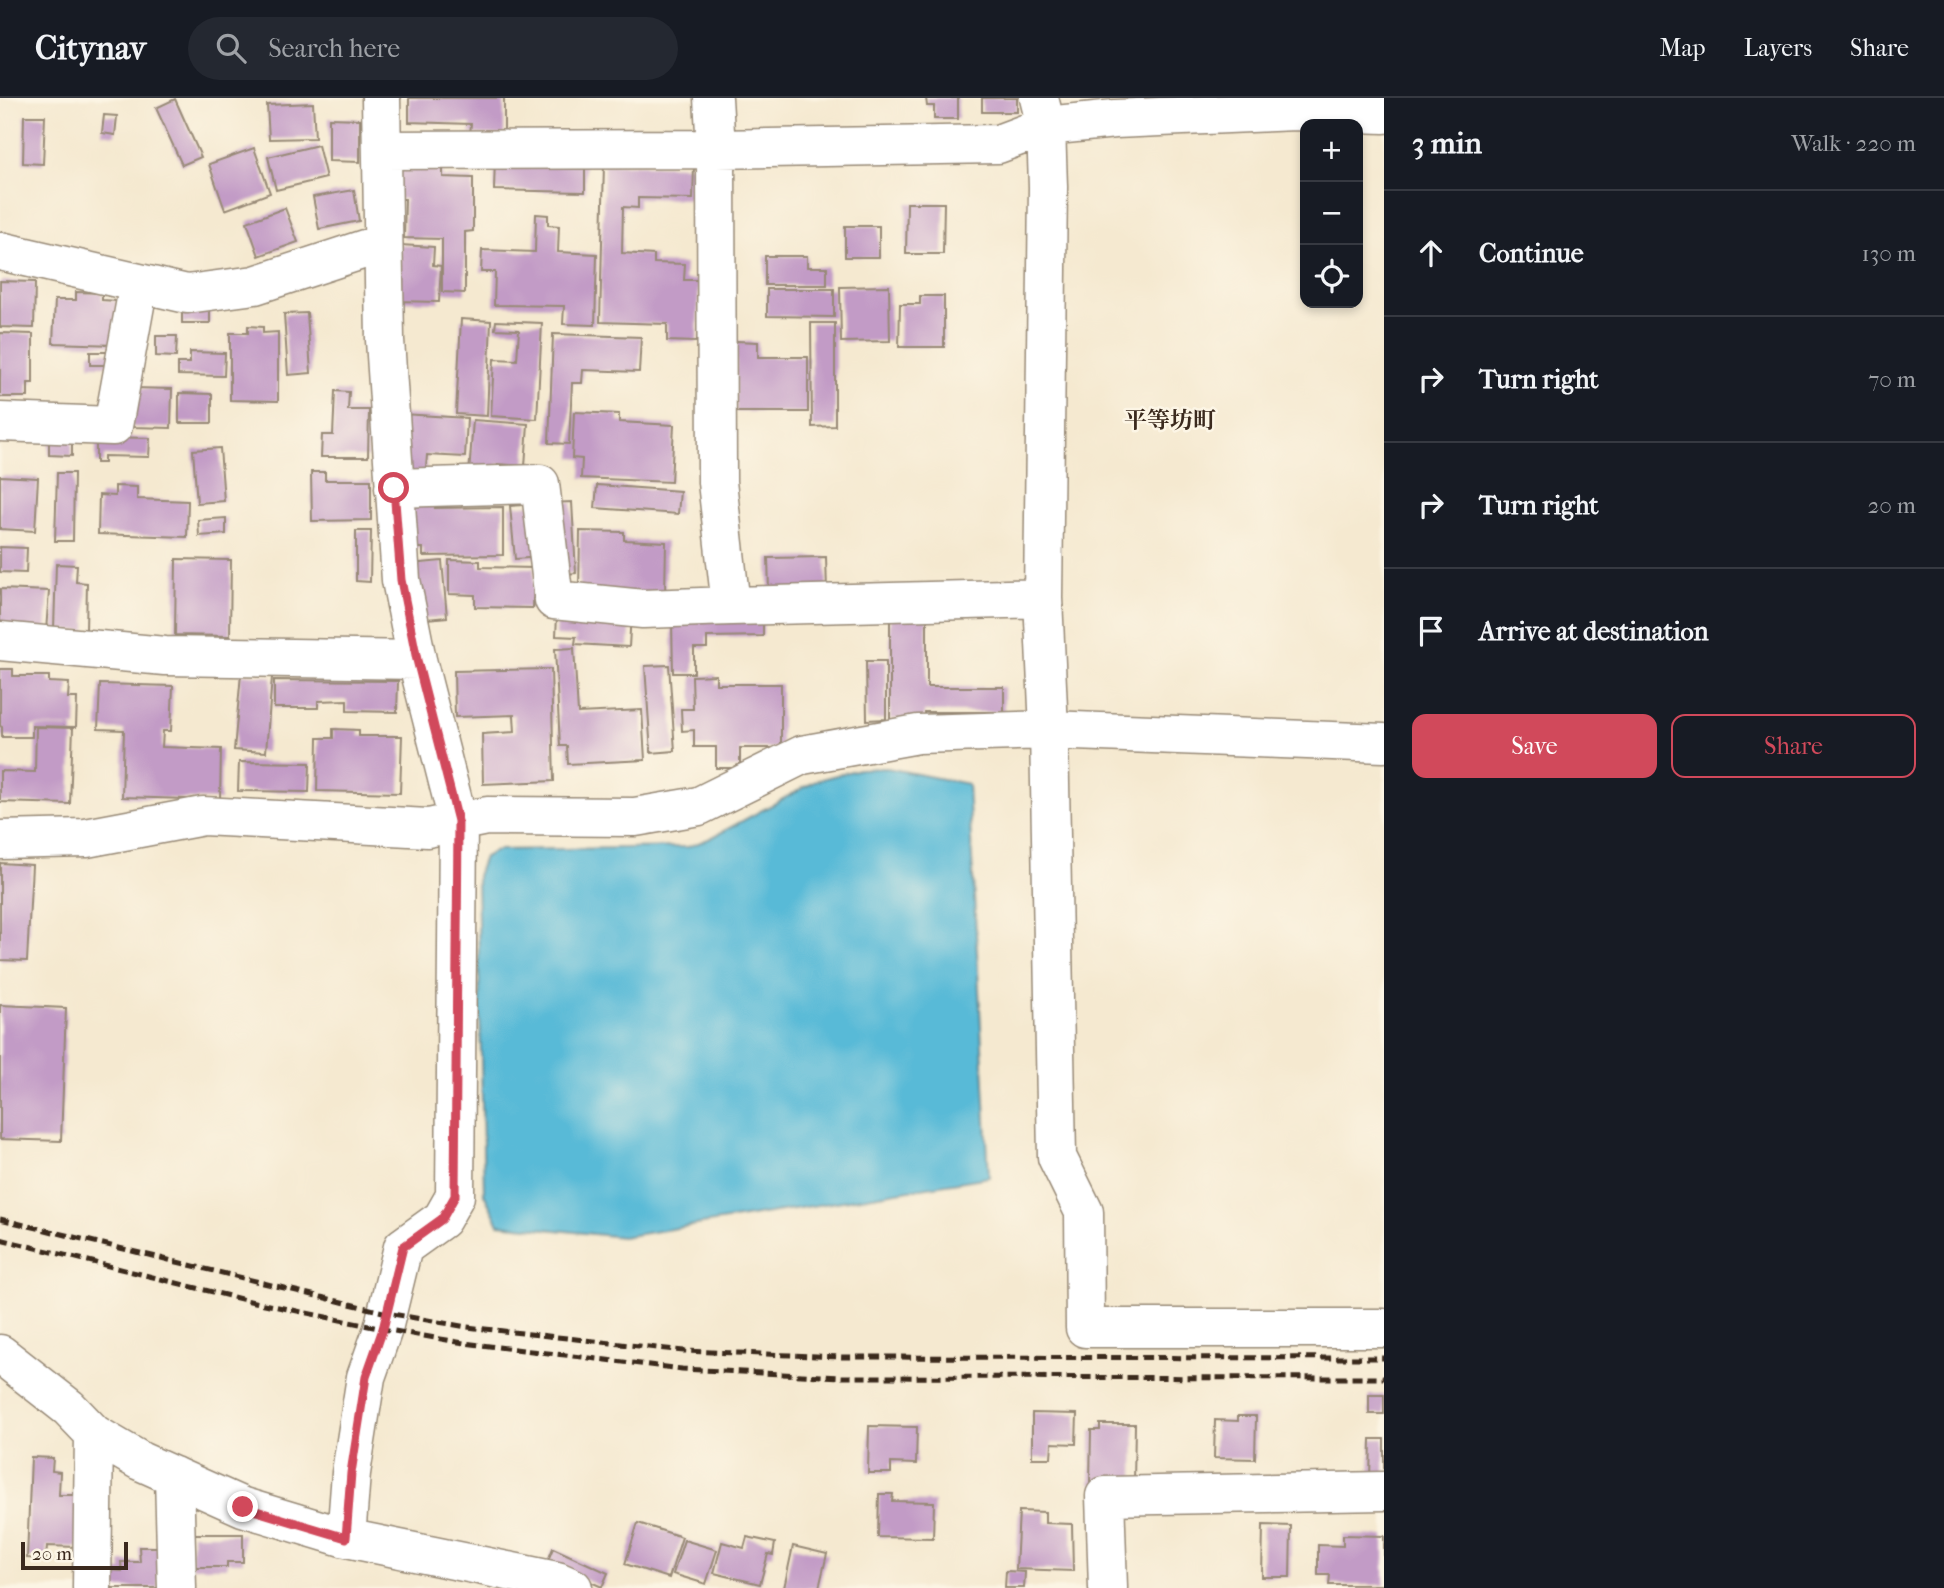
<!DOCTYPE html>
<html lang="en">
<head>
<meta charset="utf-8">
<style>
	body { margin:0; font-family:"IM FELL French Canon","Noto Serif JP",serif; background:#242831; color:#f1f3f6 }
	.controls { position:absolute; right:21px; top:21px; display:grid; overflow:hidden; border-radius:14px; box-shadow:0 4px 10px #0003 }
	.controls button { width:63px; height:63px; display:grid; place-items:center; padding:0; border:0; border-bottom:2px solid #363941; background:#171b24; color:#f1f3f6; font:35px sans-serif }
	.scale { position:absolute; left:21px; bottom:18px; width:107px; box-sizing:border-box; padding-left:7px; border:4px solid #3b2a1e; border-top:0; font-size:19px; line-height:24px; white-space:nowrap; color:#3b2a1e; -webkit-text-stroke:5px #fcf5e5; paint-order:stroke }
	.stop { position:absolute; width:21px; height:21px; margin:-16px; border:5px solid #d1495b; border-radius:50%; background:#fff }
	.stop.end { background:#d1495b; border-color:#fff; box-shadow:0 2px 7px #0008 }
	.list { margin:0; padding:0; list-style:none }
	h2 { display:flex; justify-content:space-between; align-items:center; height:91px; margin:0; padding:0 28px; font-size:30px }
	h2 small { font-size:23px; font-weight:400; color:#9ea1a6 }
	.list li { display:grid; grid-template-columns:46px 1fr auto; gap:21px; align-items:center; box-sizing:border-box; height:126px; padding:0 28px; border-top:2px solid #363941 }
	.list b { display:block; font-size:26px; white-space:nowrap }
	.list em { font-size:23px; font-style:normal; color:#9ea1a6 }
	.actions { display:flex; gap:14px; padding:21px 28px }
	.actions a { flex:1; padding:16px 0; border:2px solid #d1495b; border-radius:14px; text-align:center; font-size:24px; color:#d1495b }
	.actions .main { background:#d1495b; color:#fff }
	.icon { flex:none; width:38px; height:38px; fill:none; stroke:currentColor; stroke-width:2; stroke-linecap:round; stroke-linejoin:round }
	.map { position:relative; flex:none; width:1384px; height:1490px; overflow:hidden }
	header { display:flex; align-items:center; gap:42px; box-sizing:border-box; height:98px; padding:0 35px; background:#171b24; border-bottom:2px solid #363941 }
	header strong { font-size:33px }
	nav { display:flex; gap:38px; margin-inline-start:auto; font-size:24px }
	.search { width:490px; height:63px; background:#242831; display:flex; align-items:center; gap:18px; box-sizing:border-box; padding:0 24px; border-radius:38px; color:#9ea1a6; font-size:26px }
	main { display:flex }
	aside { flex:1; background:#171b24 }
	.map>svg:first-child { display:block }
	.water { fill:#59bad7; stroke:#4a727a; stroke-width:2 }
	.building { fill:#c29bc6 }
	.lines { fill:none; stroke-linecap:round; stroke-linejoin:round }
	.street-casing { stroke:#988a77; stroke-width:41 }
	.street { stroke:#fff; stroke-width:38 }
	.rail { stroke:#3b2a1e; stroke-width:5; stroke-dasharray:10 5; stroke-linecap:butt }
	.route { stroke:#d1495b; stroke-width:9 }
	.labels { text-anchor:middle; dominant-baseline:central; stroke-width:5; stroke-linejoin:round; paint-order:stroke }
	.neighbourhood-label { font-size:23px; font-weight:bold; fill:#3b2a1e; stroke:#fcf5e5 }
</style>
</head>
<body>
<header>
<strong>Citynav</strong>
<div class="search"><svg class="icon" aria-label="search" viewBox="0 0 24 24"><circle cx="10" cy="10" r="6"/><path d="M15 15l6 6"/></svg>Search here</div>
<nav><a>Map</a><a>Layers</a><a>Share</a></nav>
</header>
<main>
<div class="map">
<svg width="1384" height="1490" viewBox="0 0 1384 1490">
	<rect width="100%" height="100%" fill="#fcf5e5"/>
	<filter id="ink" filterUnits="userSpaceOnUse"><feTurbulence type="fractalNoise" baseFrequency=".0143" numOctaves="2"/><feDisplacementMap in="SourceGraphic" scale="14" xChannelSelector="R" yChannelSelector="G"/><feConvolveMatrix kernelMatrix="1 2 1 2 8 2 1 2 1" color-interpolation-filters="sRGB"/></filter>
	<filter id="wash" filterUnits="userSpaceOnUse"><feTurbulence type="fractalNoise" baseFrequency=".00686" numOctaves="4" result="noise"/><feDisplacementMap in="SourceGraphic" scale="28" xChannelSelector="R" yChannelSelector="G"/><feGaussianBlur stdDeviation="1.57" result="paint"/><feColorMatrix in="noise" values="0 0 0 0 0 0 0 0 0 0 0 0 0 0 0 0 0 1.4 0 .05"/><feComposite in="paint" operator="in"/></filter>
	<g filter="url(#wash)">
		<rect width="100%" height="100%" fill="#f5e9d0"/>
		<path class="water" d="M 887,670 L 968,686 L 989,1079 L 622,1139 L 499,1126 L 484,1096 L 477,778 L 484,759 L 498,752 L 688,749 L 711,740 L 818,682 L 859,671 Z"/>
		<g id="blocks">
			<path class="building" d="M 409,0 L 504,0 L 504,37 L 470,36 L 471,26 L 409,24 Z
				M 926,0 L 958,0 L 958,21 L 934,21 L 934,8 L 927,8 Z
				M 982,0 L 1017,0 L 1017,14 L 982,14 Z
				M 175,1 L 201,59 L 182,67 L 156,10 Z
				M 313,5 L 315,40 L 269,41 L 267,7 Z
				M 104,17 L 117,18 L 115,37 L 102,35 Z
				M 24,18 L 45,18 L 43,66 L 23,65 Z
				M 329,20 L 360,21 L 360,64 L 329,63 Z
				M 318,47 L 326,80 L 276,92 L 268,59 Z
				M 254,50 L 270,95 L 225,112 L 209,66 Z
				M 495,60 L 585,62 L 585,94 L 494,92 Z
				M 604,66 L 694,68 L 693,101 L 638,100 L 638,110 L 623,109 L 622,155 L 654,157 L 654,165 L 685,166 L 684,182 L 699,182 L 697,244 L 667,243 L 667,226 L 600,224 Z
				M 394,69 L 443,70 L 443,79 L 473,80 L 473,133 L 465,134 L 465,195 L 442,194 L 442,141 L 404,140 L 405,101 L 394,101 Z
				M 354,92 L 359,123 L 319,131 L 313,99 Z
				M 907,105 L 944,105 L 943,156 L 906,156 Z
				M 285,110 L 298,144 L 259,158 L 247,124 Z
				M 536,116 L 548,117 L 548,127 L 559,128 L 558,154 L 597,156 L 595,227 L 563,226 L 564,208 L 494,207 L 495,174 L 481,174 L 482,152 L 535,154 Z
				M 845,128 L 879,128 L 879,159 L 845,159 Z
				M 400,147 L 434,149 L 433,167 L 441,168 L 439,204 L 397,203 Z
				M 765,158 L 807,158 L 807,169 L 827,169 L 827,187 L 765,187 Z
				M 0,183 L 35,184 L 34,230 L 0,229 Z
				M 889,188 L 890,243 L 841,244 L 840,189 Z
				M 767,191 L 834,191 L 834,219 L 767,218 Z
				M 76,194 L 102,195 L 102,202 L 117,203 L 116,247 L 53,245 L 55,202 L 76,202 Z
				M 920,198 L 944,198 L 944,249 L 899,249 L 900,206 L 920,206 Z
				M 182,209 L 210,209 L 210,225 L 182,225 Z
				M 307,215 L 311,275 L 288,277 L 284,216 Z
				M 461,221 L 491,223 L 487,318 L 456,316 Z
				M 496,223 L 542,225 L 537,321 L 491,318 L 494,261 L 517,262 L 519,232 L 495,231 Z
				M 811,225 L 835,225 L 835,328 L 812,329 Z
				M 248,228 L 263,229 L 263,235 L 278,234 L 278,303 L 230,302 L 230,235 L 248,235 Z
				M 0,235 L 33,236 L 33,285 L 28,285 L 28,299 L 0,299 Z
				M 553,236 L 641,239 L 639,274 L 583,272 L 582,285 L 572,285 L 569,346 L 549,345 Z
				M 156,238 L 177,238 L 176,259 L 156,258 Z
				M 736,243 L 758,244 L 758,259 L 808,259 L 808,314 L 736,314 Z
				M 90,254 L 111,254 L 111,267 L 90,267 Z
				M 190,254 L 225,255 L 224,278 L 178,277 L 178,265 L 190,265 Z
				M 134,290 L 172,291 L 171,330 L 132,329 Z
				M 335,293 L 349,294 L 348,312 L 369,312 L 368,359 L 321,359 L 322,337 L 333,337 Z
				M 179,295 L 212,296 L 212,325 L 179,325 Z
				M 574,314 L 619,316 L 619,324 L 674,327 L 671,384 L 581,380 L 582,361 L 572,360 Z
				M 402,316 L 467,320 L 465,359 L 427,357 L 425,382 L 399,380 Z
				M 473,322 L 528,326 L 525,368 L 498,366 L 496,379 L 469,377 Z
				M 49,338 L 72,339 L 72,358 L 49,357 Z
				M 96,339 L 150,340 L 149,359 L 104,358 L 104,365 L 96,365 Z
				M 220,350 L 224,403 L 197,405 L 193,352 Z
				M 311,374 L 325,374 L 325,382 L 371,382 L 371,422 L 312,423 Z
				M 57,375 L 74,375 L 73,443 L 55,443 Z
				M 0,378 L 38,380 L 35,433 L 0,431 Z
				M 597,387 L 680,393 L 678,416 L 595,410 Z
				M 115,388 L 137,389 L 137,401 L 188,403 L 187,439 L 98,436 L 99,397 L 115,398 Z
				M 404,395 L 436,405 L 435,410 L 503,409 L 503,457 L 423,458 L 423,450 L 405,450 Z
				M 572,404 L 576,475 L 553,477 L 549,405 Z
				M 536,406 L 541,459 L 515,461 L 510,408 Z
				M 226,420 L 226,436 L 199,438 L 198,422 Z
				M 356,433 L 371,433 L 370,484 L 356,483 Z
				M 580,433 L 624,434 L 624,442 L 666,444 L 665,496 L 579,494 Z
				M 0,449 L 27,450 L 26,475 L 0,474 Z
				M 826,459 L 827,493 L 769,492 L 768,460 Z
				M 176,461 L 231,462 L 230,538 L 175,537 Z
				M 449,462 L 480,463 L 480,469 L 534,470 L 533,510 L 475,509 L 475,497 L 449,496 Z
				M 442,463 L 447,519 L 416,522 L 411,466 Z
				M 56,466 L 77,467 L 76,484 L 87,485 L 86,533 L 54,531 Z
				M 0,491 L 49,493 L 46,533 L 0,530 Z
				M 890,509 L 927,509 L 927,589 L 1004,589 L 1004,614 L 924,614 L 924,621 L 890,621 Z
				M 631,515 L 629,549 L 575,546 L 576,539 L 556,538 L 557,518 Z
				M 763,517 L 763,538 L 707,539 L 707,550 L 694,550 L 694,575 L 673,575 L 672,524 Z
				M 574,550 L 578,615 L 642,612 L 645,662 L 568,666 L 567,648 L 560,648 L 555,551 Z
				M 866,563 L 886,563 L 886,621 L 867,622 Z
				M 669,567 L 675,653 L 651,655 L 645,568 Z
				M 0,571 L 13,571 L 13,578 L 49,578 L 49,584 L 69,585 L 68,600 L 77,600 L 76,629 L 32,628 L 32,639 L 2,639 L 2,629 L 0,628 Z
				M 551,571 L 554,683 L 483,686 L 482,636 L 515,634 L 514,617 L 455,619 L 454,573 Z
				M 241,576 L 272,579 L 266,654 L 234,652 Z
				M 716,577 L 716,586 L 781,586 L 781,650 L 740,650 L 740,670 L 716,670 L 716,649 L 694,649 L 694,632 L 682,633 L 681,611 L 693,611 L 692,578 Z
				M 274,582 L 398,583 L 397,614 L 347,613 L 347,602 L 318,603 L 318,610 L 274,610 Z
				M 100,586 L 173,588 L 171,633 L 163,633 L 162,649 L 221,651 L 220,702 L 122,699 L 124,632 L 98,631 Z
				M 36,629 L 73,630 L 70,706 L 0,704 L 0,673 L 35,674 Z
				M 333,631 L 359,632 L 359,638 L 402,638 L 400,695 L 317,693 L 318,640 L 333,640 Z
				M 239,664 L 310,665 L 309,694 L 238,693 Z
				M 0,765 L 32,767 L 27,863 L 0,862 Z
				M 0,907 L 66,910 L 61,1043 L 0,1041 Z
				M 1369,1297 L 1384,1297 L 1384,1316 L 1369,1316 Z
				M 1032,1315 L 1077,1316 L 1076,1346 L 1052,1345 L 1051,1360 L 1032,1360 Z
				M 1238,1318 L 1256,1318 L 1255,1361 L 1214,1360 L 1215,1322 L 1238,1323 Z
				M 1100,1326 L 1135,1326 L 1134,1386 L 1090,1386 L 1091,1332 L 1100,1332 Z
				M 869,1328 L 917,1329 L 916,1366 L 891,1365 L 891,1375 L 868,1375 Z
				M 1371,1341 L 1384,1341 L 1384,1382 L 1370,1382 Z
				M 31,1359 L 53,1360 L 52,1373 L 60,1374 L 59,1397 L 80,1397 L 78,1449 L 47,1448 L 46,1461 L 27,1460 Z
				M 879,1396 L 893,1396 L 892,1403 L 934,1404 L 933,1440 L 878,1439 Z
				M 1019,1413 L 1045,1414 L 1045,1425 L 1072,1426 L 1073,1473 L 1016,1471 Z
				M 638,1425 L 682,1439 L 669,1480 L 625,1466 Z
				M 1263,1427 L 1291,1428 L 1290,1479 L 1262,1479 Z
				M 192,1436 L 243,1436 L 243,1464 L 227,1464 L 227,1469 L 192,1469 Z
				M 1343,1437 L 1384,1438 L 1384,1487 L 1329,1487 L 1330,1477 L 1318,1477 L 1318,1447 L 1343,1448 Z
				M 747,1439 L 775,1445 L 773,1457 L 768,1456 L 760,1486 L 714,1475 L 722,1444 L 744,1450 Z
				M 684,1442 L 717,1452 L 706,1486 L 673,1476 Z
				M 793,1448 L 827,1456 L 819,1490 L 784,1490 Z
				M 139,1449 L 158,1449 L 158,1490 L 106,1490 L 106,1472 L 122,1473 L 121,1464 L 140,1464 Z
				M 553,1450 L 608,1475 L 602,1489 L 547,1465 Z
				M 1006,1473 L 1025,1474 L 1024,1490 L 1005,1490 Z"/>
		</g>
	</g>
	<g filter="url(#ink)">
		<use href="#blocks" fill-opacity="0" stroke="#988a77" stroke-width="2"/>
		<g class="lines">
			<defs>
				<path id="street" d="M 1039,0 L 1046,28 L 1048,89 L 1043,500 L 1049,632 L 1057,1059 L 1084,1114 L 1085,1230 L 1384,1230
					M 382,52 L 716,51 L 998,46 L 1046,28 L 1115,21 L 1295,13 L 1384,16
					M 0,153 L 187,196 L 255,187 L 383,145
					M 0,324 L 113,328 L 139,185
					M 394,390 L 540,386 L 554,502 L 643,511 L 731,508 L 717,384 L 716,51 L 713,0
					M 731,508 L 1043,500
					M 0,543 L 165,558 L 417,562
					M 0,742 L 86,740 L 203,718 L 428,730 L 487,718 L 635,719 L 699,708 L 802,657 L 918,636 L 1049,632 L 1384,645
					M 0,1256 L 69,1310 L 94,1336 L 140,1363 L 243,1409 L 346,1440 L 557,1483 L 573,1490
					M 174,1378 L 177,1490
					M 346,1440 L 351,1375 L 366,1279 L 383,1231 L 403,1149 L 442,1121 L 455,1098 L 458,723 L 417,562 L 401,482 L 385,242 L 381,0
					M 92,1490 L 94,1336
					M 1108,1490 L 1105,1398 L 1384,1393"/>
			</defs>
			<use href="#street" class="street-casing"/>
			<use href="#street" class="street"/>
			<path class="rail" d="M 0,1121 L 387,1215 L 467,1229 L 684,1253 L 842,1259 L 1384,1260
				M 0,1141 L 245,1202 L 383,1231 L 464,1245 L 682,1271 L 844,1279 L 1384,1280"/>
		</g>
	</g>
	<g class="lines" filter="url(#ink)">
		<path class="route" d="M 243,1409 L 346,1440 L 351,1375 L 366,1279 L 383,1231 L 403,1149 L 442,1121 L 455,1098 L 458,723 L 417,562 L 401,482 L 394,390"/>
	</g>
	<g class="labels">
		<g class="neighbourhood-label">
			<text x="1170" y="322">平等坊町</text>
		</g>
	</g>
</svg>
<div class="controls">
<button>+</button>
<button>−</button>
<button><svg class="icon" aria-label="locate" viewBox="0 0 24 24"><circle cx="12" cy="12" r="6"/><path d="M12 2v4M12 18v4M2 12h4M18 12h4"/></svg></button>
</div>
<div class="scale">20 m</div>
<div class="stop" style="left:394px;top:390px"></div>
<div class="stop end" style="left:243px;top:1409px"></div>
</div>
<aside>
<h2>3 min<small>Walk · 220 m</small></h2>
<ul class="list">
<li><svg class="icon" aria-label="ahead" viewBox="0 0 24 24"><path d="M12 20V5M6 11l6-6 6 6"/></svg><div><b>Continue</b></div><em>130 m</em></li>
<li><svg class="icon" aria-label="right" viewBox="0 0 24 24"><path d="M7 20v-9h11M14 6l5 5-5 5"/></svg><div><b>Turn right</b></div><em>70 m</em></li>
<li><svg class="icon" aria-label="right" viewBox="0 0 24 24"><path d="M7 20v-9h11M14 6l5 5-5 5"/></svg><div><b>Turn right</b></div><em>20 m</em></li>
<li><svg class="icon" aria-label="arrive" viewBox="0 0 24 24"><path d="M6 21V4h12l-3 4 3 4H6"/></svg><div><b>Arrive at destination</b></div></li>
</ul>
<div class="actions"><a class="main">Save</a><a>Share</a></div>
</aside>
</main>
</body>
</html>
